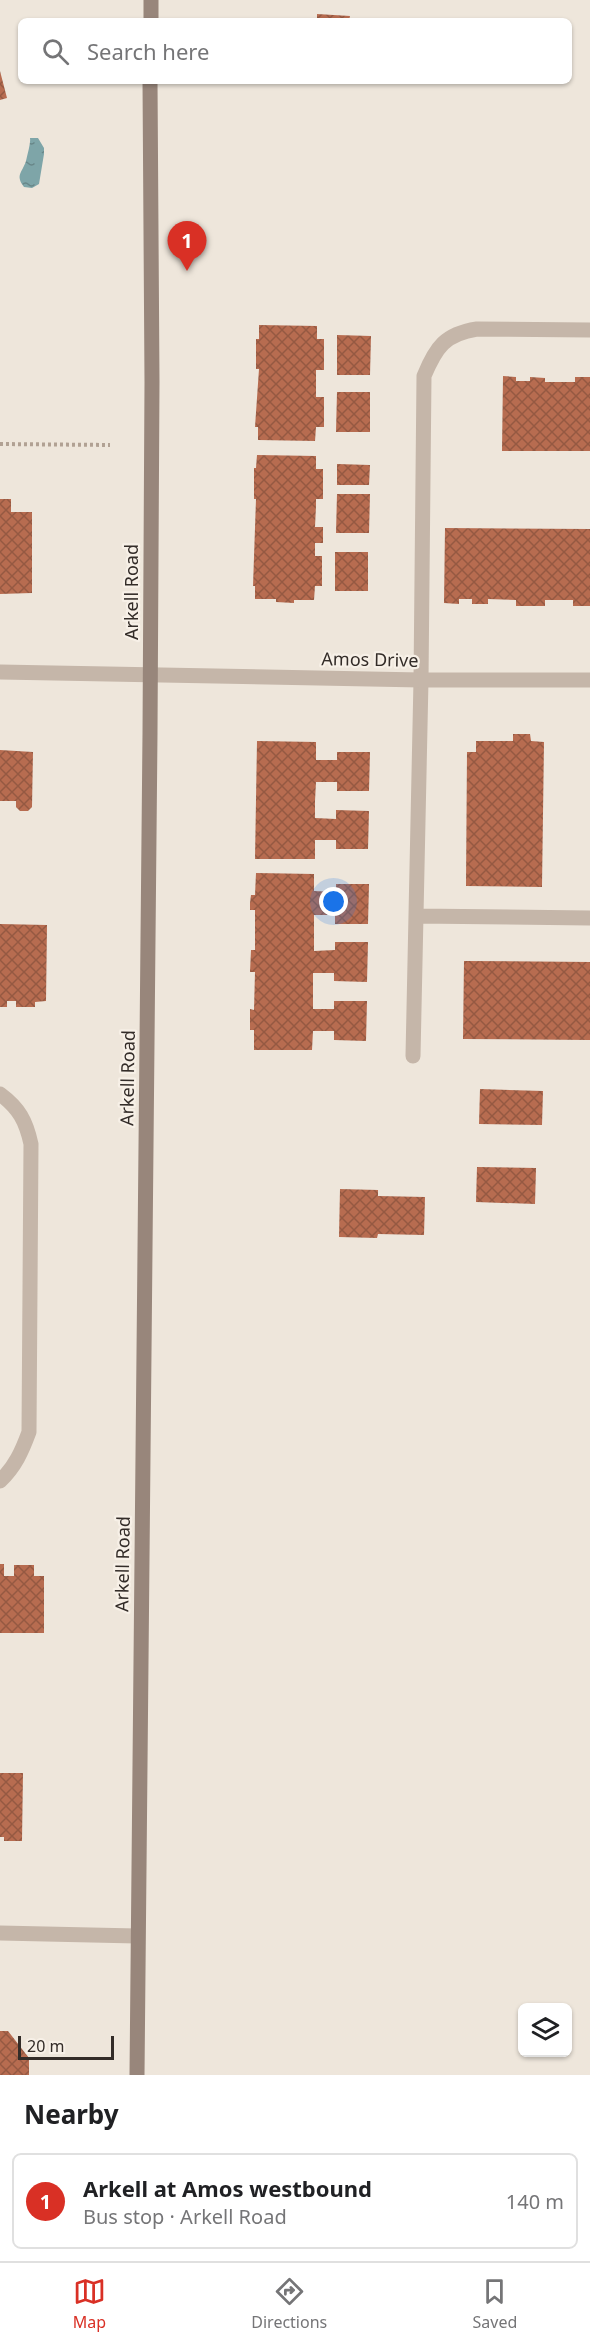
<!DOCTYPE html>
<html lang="en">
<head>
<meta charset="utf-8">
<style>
	body { margin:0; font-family:"Noto Sans",sans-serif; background:#f6f6f6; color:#202124 }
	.controls { position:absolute; right:18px; bottom:18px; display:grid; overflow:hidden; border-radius:9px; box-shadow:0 2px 4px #0004 }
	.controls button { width:54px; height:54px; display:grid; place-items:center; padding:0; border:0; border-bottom:2px solid #e0e0e0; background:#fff; color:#202124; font:30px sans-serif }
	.scale { position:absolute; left:18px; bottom:15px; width:96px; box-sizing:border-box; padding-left:6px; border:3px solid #332c28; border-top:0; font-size:16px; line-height:21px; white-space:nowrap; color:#332c28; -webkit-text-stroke:4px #f7f0e7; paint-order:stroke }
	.you { position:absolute; left:334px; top:902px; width:21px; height:21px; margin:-15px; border:4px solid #fff; border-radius:50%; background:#1a73e8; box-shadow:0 0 0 9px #1a73e833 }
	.badge { display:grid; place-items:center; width:39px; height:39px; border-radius:50%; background:#d93025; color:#fff; font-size:20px; font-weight:700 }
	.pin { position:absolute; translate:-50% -50px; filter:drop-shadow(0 2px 3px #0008) }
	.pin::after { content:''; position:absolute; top:32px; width:21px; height:18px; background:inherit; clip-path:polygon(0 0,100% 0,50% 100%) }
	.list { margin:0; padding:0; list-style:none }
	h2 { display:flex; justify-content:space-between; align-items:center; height:78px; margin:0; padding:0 24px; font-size:26px }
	h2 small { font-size:20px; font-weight:400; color:#757577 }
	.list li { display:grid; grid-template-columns:39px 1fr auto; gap:18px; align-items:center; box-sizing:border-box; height:96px; margin:0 12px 12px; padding:0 12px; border:2px solid #e0e0e0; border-radius:9px }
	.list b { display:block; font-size:22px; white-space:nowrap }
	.list p { margin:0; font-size:20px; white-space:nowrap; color:#757577 }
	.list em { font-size:20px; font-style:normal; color:#757577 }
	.icon { flex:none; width:33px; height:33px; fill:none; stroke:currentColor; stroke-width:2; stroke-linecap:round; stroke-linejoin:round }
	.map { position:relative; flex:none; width:590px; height:2075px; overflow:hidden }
	.search { position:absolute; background:#fff; box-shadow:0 2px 4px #0004; left:18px; right:18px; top:18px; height:66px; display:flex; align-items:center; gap:15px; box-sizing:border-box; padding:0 21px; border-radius:9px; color:#757577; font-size:22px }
	.sheet { height:186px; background:#fff }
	nav { display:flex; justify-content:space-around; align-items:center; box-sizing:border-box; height:84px; border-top:2px solid #e0e0e0; background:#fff; font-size:16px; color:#757577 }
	nav a { display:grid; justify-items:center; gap:3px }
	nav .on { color:#d93025 }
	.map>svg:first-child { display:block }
	.water { fill:url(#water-ripples) }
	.building { fill:url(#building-cross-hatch) }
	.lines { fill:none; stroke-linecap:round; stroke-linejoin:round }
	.path { stroke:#b1a193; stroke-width:4; stroke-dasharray:3 3; stroke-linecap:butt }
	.service { stroke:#c5b6a9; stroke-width:15 }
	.minor { stroke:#c5b6a9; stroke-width:15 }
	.secondary { stroke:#98867b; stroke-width:15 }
	.labels { text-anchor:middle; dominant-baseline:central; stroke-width:4.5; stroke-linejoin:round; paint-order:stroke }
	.street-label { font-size:18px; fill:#332c28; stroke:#f7f0e7 }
</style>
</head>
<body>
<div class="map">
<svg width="590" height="2075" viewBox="0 0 590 2075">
	<defs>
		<pattern id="water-ripples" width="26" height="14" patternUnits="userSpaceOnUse" patternTransform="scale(1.5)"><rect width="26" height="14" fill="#7ea5a8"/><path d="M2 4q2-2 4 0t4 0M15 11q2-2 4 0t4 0" fill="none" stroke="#688789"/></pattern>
		<pattern id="building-cross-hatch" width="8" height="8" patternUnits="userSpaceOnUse" patternTransform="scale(1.5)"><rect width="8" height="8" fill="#b76c50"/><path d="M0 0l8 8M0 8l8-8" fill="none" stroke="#955942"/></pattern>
	</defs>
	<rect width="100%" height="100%" fill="#eee6db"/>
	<path class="water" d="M 30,138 L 38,138 L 44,148 L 44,154 L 39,184 L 32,188 L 24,187 C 15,175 22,173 26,161 C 27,156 31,142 30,138 Z"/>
	<path class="building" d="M 317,14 L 350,16 L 349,21 L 317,21 Z
		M 0,71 L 7,98 L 0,100 Z
		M 259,325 L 317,326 L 317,339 L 324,339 L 324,370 L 316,370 L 316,397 L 324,397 L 324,427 L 316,427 L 315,441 L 258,440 L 258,427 L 255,427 L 259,369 L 256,369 L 256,339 L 259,339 Z
		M 337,335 L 371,336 L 370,375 L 337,375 Z
		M 503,376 L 516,377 L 516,381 L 530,381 L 530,377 L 545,378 L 545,382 L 575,382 L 575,377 L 590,377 L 590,451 L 502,451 Z
		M 337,392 L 370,392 L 370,432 L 336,432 Z
		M 257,455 L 316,456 L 316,469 L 323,469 L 323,499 L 316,499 L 316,506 L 315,527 L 323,527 L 323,543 L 315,543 L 315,556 L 322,556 L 322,586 L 315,586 L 314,600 L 294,600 L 294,603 L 276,602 L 276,599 L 255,599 L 255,586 L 253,586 L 256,499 L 254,499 L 254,468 L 256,468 Z
		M 337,464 L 370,465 L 369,485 L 337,485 Z
		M 337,494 L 370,494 L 369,533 L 336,533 Z
		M 0,499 L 11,499 L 11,512 L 32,512 L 32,593 L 0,594 Z
		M 445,528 L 590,529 L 590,606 L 573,606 L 573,600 L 545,600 L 545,606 L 516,606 L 516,600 L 488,599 L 488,604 L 472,604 L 472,599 L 459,599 L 459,604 L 444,603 Z
		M 335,552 L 368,552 L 368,591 L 335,591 Z
		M 513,734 L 530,734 L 531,741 L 544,742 L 542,887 L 466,886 L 467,752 L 476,752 L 476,741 L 513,741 Z
		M 257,741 L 316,742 L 316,760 L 337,760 L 337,752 L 370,752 L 369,791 L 337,791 L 337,782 L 316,782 L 315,801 L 315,818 L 336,819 L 336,810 L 369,811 L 368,849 L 336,849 L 336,840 L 315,840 L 315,859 L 255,859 Z
		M 0,750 L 33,752 L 32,807 L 28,811 L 20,811 L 16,807 L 16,801 L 0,801 Z
		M 256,873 L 314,874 L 314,891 L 336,892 L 336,884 L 369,884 L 368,924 L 335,924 L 335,915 L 314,915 L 314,951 L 335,950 L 335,942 L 368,942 L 367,982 L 334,981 L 334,973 L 313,973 L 313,1009 L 334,1009 L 334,1001 L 367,1001 L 366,1041 L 334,1040 L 334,1031 L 313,1031 L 312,1050 L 254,1050 L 254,1030 L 250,1030 L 250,1009 L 254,1010 L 255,972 L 250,972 L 251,950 L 255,950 L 255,910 L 250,910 L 250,903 L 251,895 L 255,895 Z
		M 0,924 L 47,925 L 46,1001 L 35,1002 L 35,1007 L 16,1007 L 16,1001 L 7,1001 L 7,1007 L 0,1007 Z
		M 464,961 L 590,962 L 590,1040 L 463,1039 Z
		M 480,1089 L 543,1091 L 542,1125 L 479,1124 Z
		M 477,1167 L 536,1168 L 535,1204 L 476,1202 Z
		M 340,1189 L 378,1190 L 378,1196 L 425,1197 L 424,1235 L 378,1234 L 377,1238 L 339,1237 Z
		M 0,1564 L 4,1564 L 4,1576 L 14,1576 L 14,1565 L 34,1565 L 34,1576 L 44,1576 L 44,1633 L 0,1633 Z
		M 0,1773 L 23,1773 L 22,1841 L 4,1841 L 4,1837 L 0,1837 Z
		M 0,2031 L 8,2031 L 29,2058 L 29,2075 L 0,2075 Z"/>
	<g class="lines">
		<path class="path" d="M 0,444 L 110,445"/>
		<path class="service" d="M 416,916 L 590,918
			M 413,1056 L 421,680 L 424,376 C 436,347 445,334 477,329 L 590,330"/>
		<path class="minor" d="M 0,672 L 421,680 L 590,680
			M 0,1094 C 19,1108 26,1121 31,1144 L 29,1432 C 22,1451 15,1467 0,1481
			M 0,1933 L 137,1936"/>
		<path class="secondary" d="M 151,21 L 151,0
			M 137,2075 L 150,733 L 152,382 L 150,81"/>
	</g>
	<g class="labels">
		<g class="street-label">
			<text transform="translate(131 592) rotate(-90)">Arkell Road</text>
			<text transform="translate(370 659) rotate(1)">Amos Drive</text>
			<text transform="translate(127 1078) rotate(-89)">Arkell Road</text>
			<text transform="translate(122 1564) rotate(-89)">Arkell Road</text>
		</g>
	</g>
</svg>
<div class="controls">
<button><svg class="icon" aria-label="layers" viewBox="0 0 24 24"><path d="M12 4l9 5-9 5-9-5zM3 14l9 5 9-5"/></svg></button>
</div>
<div class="scale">20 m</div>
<div class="you"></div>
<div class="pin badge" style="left:187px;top:271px">1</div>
<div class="search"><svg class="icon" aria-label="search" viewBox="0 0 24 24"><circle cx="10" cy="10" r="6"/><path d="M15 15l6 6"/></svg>Search here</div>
</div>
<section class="sheet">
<h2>Nearby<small></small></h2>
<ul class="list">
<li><span class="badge">1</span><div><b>Arkell at Amos westbound</b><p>Bus stop · Arkell Road</p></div><em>140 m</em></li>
</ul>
</section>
<nav>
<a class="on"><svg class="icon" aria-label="map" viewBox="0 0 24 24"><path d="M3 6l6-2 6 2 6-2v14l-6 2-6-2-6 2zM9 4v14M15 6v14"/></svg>Map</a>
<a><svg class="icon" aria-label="directions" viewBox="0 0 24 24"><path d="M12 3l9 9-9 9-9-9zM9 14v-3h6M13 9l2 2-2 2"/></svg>Directions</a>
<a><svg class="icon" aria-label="saved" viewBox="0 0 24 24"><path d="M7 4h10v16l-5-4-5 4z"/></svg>Saved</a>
</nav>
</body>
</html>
